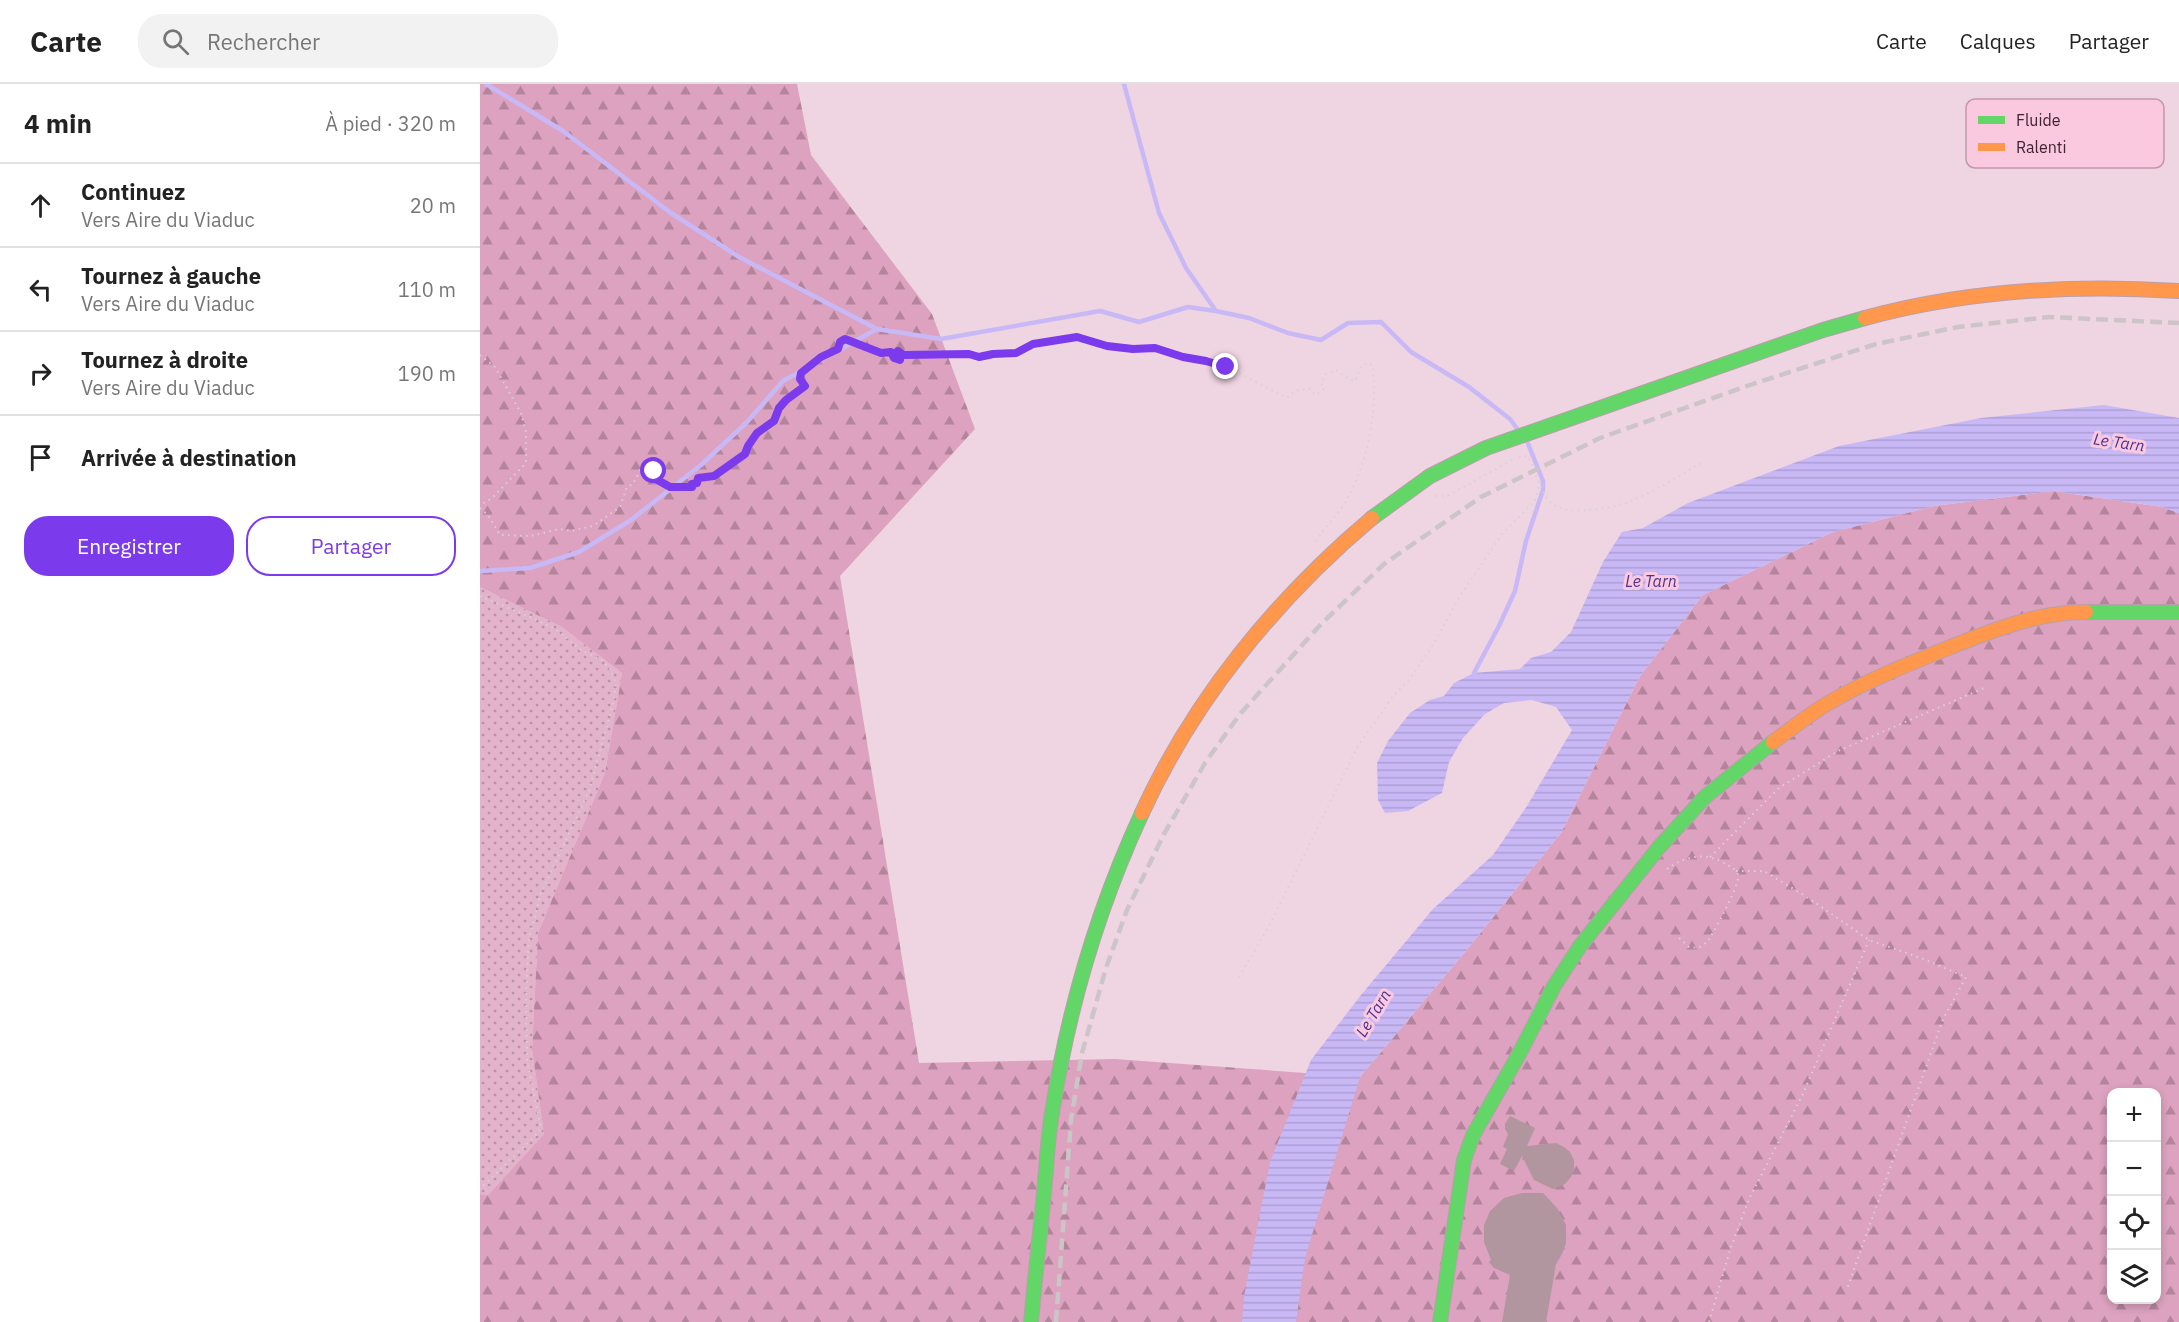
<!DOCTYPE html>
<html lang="fr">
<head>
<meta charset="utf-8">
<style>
	body { margin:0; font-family:"IBM Plex Sans",sans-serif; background:#f2f2f2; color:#222 }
	.controls { position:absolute; right:18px; bottom:18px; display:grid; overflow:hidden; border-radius:12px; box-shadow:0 3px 9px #0003 }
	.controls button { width:54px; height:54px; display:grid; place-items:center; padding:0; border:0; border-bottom:2px solid #e0e0e0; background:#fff; color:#222; font:30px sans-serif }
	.stop { position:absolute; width:18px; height:18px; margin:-14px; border:4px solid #7c3aed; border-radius:50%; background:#fff }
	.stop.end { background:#7c3aed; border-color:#fff; box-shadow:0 2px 6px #0008 }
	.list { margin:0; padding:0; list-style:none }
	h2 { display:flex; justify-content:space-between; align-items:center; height:78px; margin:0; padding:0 24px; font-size:26px }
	h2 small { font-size:20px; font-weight:400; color:#767676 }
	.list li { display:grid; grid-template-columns:39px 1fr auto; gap:18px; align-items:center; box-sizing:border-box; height:84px; padding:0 24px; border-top:2px solid #e0e0e0 }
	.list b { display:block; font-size:22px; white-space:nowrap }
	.list p { margin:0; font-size:20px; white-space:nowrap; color:#767676 }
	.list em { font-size:20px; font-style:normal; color:#767676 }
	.actions { display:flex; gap:12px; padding:18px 24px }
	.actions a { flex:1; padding:14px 0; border:2px solid #7c3aed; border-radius:24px; text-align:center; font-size:21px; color:#7c3aed }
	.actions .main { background:#7c3aed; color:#fff }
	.icon { flex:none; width:33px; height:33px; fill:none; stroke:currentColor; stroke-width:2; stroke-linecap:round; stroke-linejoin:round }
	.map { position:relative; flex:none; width:1699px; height:1238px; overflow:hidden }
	header { display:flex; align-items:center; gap:36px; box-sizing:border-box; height:84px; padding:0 30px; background:#fff; border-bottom:2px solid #e0e0e0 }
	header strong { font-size:28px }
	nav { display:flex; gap:33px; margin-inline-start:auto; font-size:21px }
	.search { width:420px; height:54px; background:#f2f2f2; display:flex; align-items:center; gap:15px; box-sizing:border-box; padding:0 21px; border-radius:24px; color:#767676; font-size:22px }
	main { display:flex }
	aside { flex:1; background:#fff }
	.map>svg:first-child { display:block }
	.grass { fill:url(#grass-dots) }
	.forest { fill:url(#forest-firs); fill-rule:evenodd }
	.water { fill:url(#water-rules) }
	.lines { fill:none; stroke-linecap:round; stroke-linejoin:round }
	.stream { stroke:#c8b9f6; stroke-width:4.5 }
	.building { fill:#b1969f }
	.fast-casing { stroke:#b99fac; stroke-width:16 }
	.slow-casing { stroke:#b99fac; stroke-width:16 }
	.path { stroke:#dad1d5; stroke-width:2; stroke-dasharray:1.5 4.5; stroke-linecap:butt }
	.fast { stroke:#63d668; stroke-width:14 }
	.slow { stroke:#ff974d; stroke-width:14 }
	.rail { stroke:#ccc5c8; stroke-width:4.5; stroke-dasharray:12 6; stroke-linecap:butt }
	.route { stroke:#7c3aed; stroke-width:8 }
	.labels { text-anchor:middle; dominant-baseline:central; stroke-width:6; stroke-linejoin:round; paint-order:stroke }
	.water-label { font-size:16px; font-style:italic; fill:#493590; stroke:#fac9e0 }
	.key { fill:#fac9e0; stroke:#c297ac; stroke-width:1.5 }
	.key-label { font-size:16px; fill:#402231 }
</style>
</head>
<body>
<header>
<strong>Carte</strong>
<div class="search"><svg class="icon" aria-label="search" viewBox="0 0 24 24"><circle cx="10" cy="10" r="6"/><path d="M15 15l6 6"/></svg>Rechercher</div>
<nav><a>Carte</a><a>Calques</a><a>Partager</a></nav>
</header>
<main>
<aside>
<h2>4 min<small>À pied · 320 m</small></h2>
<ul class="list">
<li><svg class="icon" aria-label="ahead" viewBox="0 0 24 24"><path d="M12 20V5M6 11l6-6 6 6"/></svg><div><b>Continuez</b><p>Vers Aire du Viaduc</p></div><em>20 m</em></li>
<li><svg class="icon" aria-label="left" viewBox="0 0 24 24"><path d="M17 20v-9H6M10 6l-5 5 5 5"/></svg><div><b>Tournez à gauche</b><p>Vers Aire du Viaduc</p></div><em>110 m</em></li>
<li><svg class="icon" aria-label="right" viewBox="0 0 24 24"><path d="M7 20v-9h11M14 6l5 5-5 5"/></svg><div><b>Tournez à droite</b><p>Vers Aire du Viaduc</p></div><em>190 m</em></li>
<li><svg class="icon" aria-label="arrive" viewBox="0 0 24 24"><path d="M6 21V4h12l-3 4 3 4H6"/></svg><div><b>Arrivée à destination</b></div></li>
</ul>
<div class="actions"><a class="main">Enregistrer</a><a>Partager</a></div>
</aside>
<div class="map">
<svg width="1699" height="1238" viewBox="0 0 1699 1238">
	<defs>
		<pattern id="grass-dots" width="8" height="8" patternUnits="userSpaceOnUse" patternTransform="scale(1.5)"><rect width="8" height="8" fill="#e2b3ca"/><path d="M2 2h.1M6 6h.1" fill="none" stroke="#b991a5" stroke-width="1.8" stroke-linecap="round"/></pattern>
		<pattern id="forest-firs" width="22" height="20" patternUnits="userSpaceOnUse" patternTransform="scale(1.5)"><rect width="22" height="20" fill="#dca2bf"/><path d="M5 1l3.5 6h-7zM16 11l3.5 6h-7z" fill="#b4849c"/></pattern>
		<pattern id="water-rules" width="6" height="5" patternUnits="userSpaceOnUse" patternTransform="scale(1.5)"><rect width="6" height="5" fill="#c8b9f6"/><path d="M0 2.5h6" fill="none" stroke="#ad9fd3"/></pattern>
	</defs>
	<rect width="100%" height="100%" fill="#efd4e1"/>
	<path class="grass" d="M 0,503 L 82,543 L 142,589 L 125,689 L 58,849 L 52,965 L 64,1050 L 8,1111 L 0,1110 Z"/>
	<path class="forest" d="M 0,0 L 317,0 L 331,71 L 452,230 L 495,345 L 360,492 L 439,979 L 635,975 L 880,993 L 985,868 L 1081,749 L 1160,592 L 1223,511 L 1353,448 L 1454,422 L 1573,407 L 1682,423 L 1699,429 L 1699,1238 L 0,1238 L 0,1110 L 8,1111 L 64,1050 L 52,965 L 58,849 L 125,689 L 142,589 L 82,543 L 0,503 ZM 1632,1008 L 1676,1008 L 1676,1216 L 1632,1216 Z"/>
	<path class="water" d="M 1624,321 L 1699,334 L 1699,429 L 1682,423 L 1573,407 L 1454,422 L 1353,448 L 1223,511 L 1160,592 L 1081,749 L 985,868 L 880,993 L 825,1174 L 816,1238 L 762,1238 L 764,1212 L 790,1078 L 831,976 L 881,911 L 953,825 L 1013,771 L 1047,722 L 1092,646 L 1076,623 L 1052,616 L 1024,619 L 1005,630 L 983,654 L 969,678 L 962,709 L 928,727 L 905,729 L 898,716 L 897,679 L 908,657 L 930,629 L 950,616 L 964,612 L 974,599 L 994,589 L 1040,585 L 1051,574 L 1071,568 L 1091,548 L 1123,478 L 1142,448 L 1163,444 L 1208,419 L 1359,362 L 1501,334 Z"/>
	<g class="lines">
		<path class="stream" d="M 6,0 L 83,47 L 191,129 L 259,173 L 397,245 L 461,255 L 620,227 L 659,238 L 708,223 L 736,227
			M 644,0 L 679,129 L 706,184 L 736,227 L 769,234 L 808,249 L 841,256 L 868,239 L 901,238 L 931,268 L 989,303 L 1030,335 L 1038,346
			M 0,487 L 50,484 L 99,468 L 151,436 L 221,381 L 267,338 L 303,297 L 397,245
			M 995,592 L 994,589 L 1019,542 L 1035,507 L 1046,457 L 1063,406 L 1063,397 L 1047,357"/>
	</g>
	<path class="building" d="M 1030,1032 L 1055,1044 L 1047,1062 L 1076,1059 L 1084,1063 L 1090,1068 L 1094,1076 L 1094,1085 L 1091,1093 L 1085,1100 L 1073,1105 L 1054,1096 L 1042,1072 L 1034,1087 L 1020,1080 L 1027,1065 L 1023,1063 L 1028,1050 L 1025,1045 L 1025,1040 Z
		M 1042,1109 L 1063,1109 L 1077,1124 L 1086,1141 L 1086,1159 L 1082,1170 L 1076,1180 L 1066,1238 L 1022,1238 L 1030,1191 L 1014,1184 L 1009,1178 L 1011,1176 L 1004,1158 L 1004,1141 L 1010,1127 L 1024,1114 Z"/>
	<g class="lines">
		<defs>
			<path id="fast" d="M 892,434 L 950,392 L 1006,364 L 1343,246 L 1385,234
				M 1606,528 L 1699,528
				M 551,1238 C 555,1191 561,1144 565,1097 C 567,1075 568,1052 572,1029 C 588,926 618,824 662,729
				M 960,1238 L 984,1076 L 993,1051 L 1038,972 L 1074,902 L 1100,862 L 1180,762 L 1226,712 L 1293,658"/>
			<path id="slow" d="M 1385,234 C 1488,206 1593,200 1699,207
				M 1293,658 C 1310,646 1327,632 1345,621 C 1387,596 1433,578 1478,560 C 1519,544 1561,528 1606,528
				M 662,729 C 714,615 796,515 892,434"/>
		</defs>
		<use href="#fast" class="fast-casing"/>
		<use href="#slow" class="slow-casing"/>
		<path class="path" d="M 0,271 L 15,283 L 41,329 L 46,348 L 46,379 L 12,414 L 0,421
			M 1039,373 L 1048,372 C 1053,383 1062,410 1070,418 C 1085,433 1127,425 1145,419 C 1172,410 1198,392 1223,378
			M 956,412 L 967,412 L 1034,375
			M 0,424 L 8,431 L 20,451 L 51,452 L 79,445 L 91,447 L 113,442 L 140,423 L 147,403 L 153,400 L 163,381 L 174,387 L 175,394 L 190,403 L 211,403 L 212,400 L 217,399 L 218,395 L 234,392 L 265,370 L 268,362 L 277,349 L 294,337 L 299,325 L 305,317 L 325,302 L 320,295 L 321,289 L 341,273 L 358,265 L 360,258 L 365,255 L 401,269 L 411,268 L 414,274 L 420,276 L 418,267 L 424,271 L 489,270 L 499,273 L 513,270 L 536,269 L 553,260 L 597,253 L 627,262 L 653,265 L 675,264 L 692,268 L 703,273 L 734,279 L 753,286 L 807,314 C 815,306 819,305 830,305 L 835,311 L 844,305 L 841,299 L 846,290 L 856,286 L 870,296 L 875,297 L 881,282 L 887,279 L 893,282 C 897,331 889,377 864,420 C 855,434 842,446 834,461
			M 0,512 L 50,533 L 77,546 L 102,567 L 122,576 L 130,585 L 136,599 L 134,616 L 109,707 L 61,809 L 49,854 L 46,910 L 47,976 L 60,1040 L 59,1048 L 0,1105
			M 1230,773 L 1299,704 L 1358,667 L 1504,604
			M 1187,785 C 1205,772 1225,768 1244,779 C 1249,782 1256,784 1258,791 C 1260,801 1236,844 1230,854 C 1227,858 1223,861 1219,864 L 1209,863 L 1197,852
			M 1256,787 L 1284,787 L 1330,815 L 1389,856 L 1441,874 L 1486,893 L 1463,935 L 1367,1205
			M 759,893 L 789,842 L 878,662 L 911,615 L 930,594 L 951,564 L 982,509 L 1022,450 L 1055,417 L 1060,397
			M 1229,1238 L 1250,1166 L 1269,1115 L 1322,1012 L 1389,856"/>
		<use href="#fast" class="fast"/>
		<use href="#slow" class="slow"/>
		<path class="rail" d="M 576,1238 L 591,1036 L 602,969 L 626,884 L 647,826 L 684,750 L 725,679 L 760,630 L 842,539 L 904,480 L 1001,413 L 1120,354 L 1273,300 L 1396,260 L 1478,243 L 1569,233 L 1699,239"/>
	</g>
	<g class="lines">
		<path class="route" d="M 174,387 L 174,394 L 190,403 L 212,403 L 212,400 L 217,399 L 218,394 L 234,392 L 265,370 L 268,362 L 277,349 L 294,337 L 299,324 L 306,316 L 325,302 L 320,295 L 321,289 L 341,273 L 358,265 L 360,258 L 365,255 L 401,269 L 411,268 L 414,274 L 420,276 L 418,267 L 424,271 L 489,270 L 499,273 L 513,270 L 536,269 L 553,260 L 597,253 L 627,262 L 653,265 L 675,264 L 703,273 L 726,277 L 746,283"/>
	</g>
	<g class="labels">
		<g class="water-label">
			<text transform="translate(1639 358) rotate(8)">Le Tarn</text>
			<text x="1171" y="497">Le Tarn</text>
			<text transform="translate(893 929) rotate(-59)">Le Tarn</text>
		</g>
	</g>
	<rect x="1486" y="15" width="198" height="69" rx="9" class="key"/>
	<rect x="1498" y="32" width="27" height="8" fill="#63d668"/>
	<rect x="1498" y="59" width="27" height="8" fill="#ff974d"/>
	<g class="key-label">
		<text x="1536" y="42">Fluide</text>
		<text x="1536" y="69">Ralenti</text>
	</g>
</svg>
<div class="controls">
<button>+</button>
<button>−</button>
<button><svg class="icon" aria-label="locate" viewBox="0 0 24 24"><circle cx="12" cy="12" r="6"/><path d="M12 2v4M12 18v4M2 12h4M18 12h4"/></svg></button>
<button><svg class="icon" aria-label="layers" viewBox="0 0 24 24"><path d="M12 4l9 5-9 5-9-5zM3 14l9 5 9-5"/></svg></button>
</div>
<div class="stop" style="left:174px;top:387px"></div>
<div class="stop end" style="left:746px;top:283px"></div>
</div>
</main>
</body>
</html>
